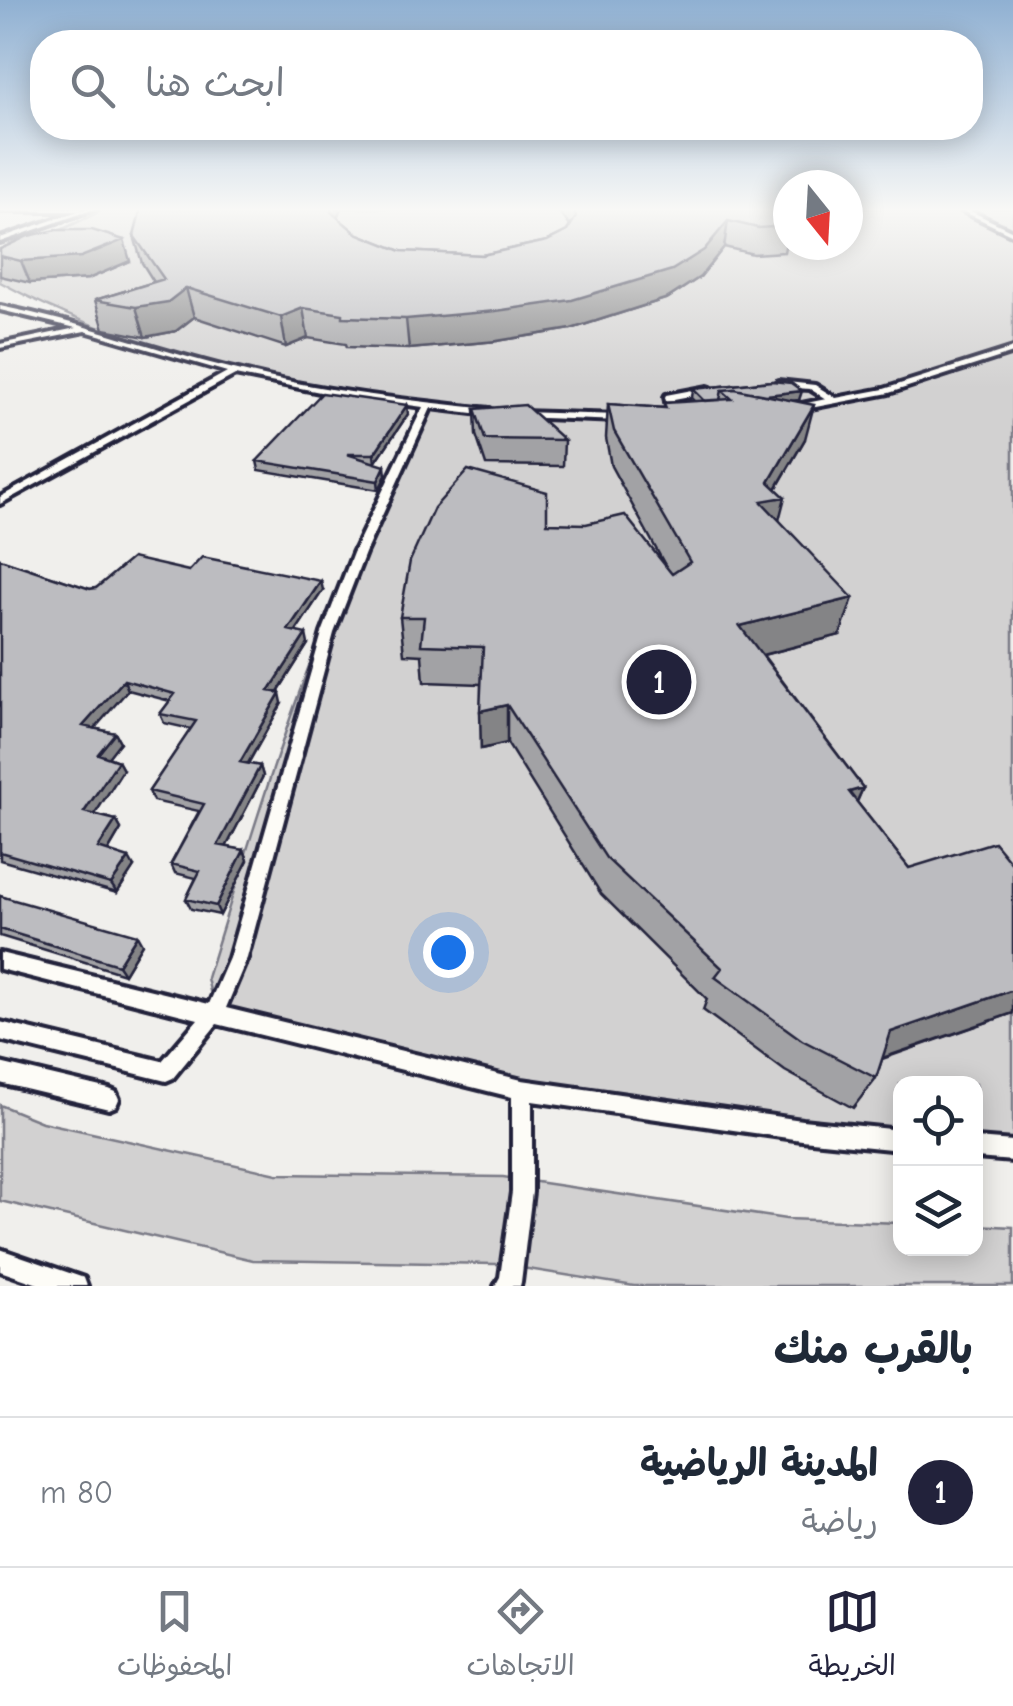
<!DOCTYPE html>
<html lang="ar">
<head>
<meta charset="utf-8">
<style>
	body { margin:0; font-family:"Comic Neue","Playpen Sans Arabic",sans-serif; background:#f6f6f7; color:#1f2937; direction:rtl }
	.controls { position:absolute; right:30px; bottom:30px; display:grid; overflow:hidden; border-radius:20px; box-shadow:0 5px 25px #0003 }
	.controls button { width:90px; height:90px; display:grid; place-items:center; padding:0; border:0; border-bottom:2px solid #e0e1e3; background:#fff; color:#1f2937; font:50px sans-serif }
	.compass { position:absolute; left:773px; top:170px; width:90px; height:90px; border-radius:50%; background:#fff; box-shadow:0 5px 25px #0003; rotate:162deg }
	.you { position:absolute; left:448px; top:952px; width:35px; height:35px; margin:-25px; border:8px solid #fff; border-radius:50%; background:#1a73e8; box-shadow:0 0 0 15px #1a73e833 }
	.badge { display:grid; place-items:center; width:65px; height:65px; border-radius:50%; background:#22223b; color:#fff; font-size:32px; font-weight:700 }
	.pin { position:absolute; translate:-50% -50%; border:5px solid #fff; box-shadow:0 2px 10px #0006 }
	.list { margin:0; padding:0; list-style:none }
	h2 { display:flex; justify-content:space-between; align-items:center; height:130px; margin:0; padding:0 40px; font-size:42px }
	h2 small { font-size:32px; font-weight:400; color:#747a83 }
	.list li { display:grid; grid-template-columns:65px 1fr auto; gap:30px; align-items:center; box-sizing:border-box; height:150px; padding:0 40px; border-top:2px solid #e0e1e3 }
	.list b { display:block; font-size:38px; white-space:nowrap }
	.list p { margin:0; font-size:32px; white-space:nowrap; color:#747a83 }
	.list em { font-size:32px; font-style:normal; color:#747a83 }
	.icon { flex:none; width:55px; height:55px; fill:none; stroke:currentColor; stroke-width:2; stroke-linecap:round; stroke-linejoin:round }
	.map { position:relative; flex:none; width:1013px; height:1286px; overflow:hidden; direction:ltr }
	.search { position:absolute; background:#fff; box-shadow:0 5px 25px #0003; left:30px; right:30px; top:30px; height:110px; display:flex; align-items:center; gap:25px; box-sizing:border-box; padding:0 35px; border-radius:40px; color:#747a83; font-size:38px }
	.sheet { height:280px; background:#fff }
	nav { display:flex; justify-content:space-around; align-items:center; box-sizing:border-box; height:140px; border-top:2px solid #e0e1e3; background:#fff; font-size:28px; color:#747a83 }
	nav a { display:grid; justify-items:center; gap:5px }
	nav .on { color:#22223b }
	.map>svg:first-child { display:block }
	.green { fill:#d2d1d1; stroke:#7a7a86; stroke-width:2.5 }
	.lines { fill:none; stroke-linecap:round; stroke-linejoin:round }
	.lane-casing { stroke:#22223b; stroke-width:8 }
	.lane { fill:#fdfcf7; fill-rule:evenodd }
	.wall { fill:#a2a2a5; stroke:#22223b; stroke-width:2.5 }
	.shaded-wall { fill:#848486; stroke:#22223b; stroke-width:2.5 }
	.building { fill:#bcbcc0; stroke:#22223b; stroke-width:2.5 }
</style>
</head>
<body>
<div class="map">
<svg width="1013" height="1286" viewBox="0 0 1013 1286">
	<rect width="100%" height="100%" fill="#f0efec"/>
	<filter id="ink" filterUnits="userSpaceOnUse"><feTurbulence type="fractalNoise" baseFrequency=".01" numOctaves="2"/><feDisplacementMap in="SourceGraphic" scale="20" xChannelSelector="R" yChannelSelector="G"/><feConvolveMatrix kernelMatrix="1 2 1 2 8 2 1 2 1" color-interpolation-filters="sRGB"/></filter>
	<g filter="url(#ink)">
		<path class="green" d="M 107,208 L 788,208 L 788,245 L 848,245 L 848,208 L 1013,208 L 1013,1151 L 976,1148 L 976,1084 L 900,1084 L 900,1140 L 802,1130 L 522,1090 L 215,1012 L 207,978 C 260,807 312,631 393,470 C 404,447 420,427 433,405 C 282,383 135,356 0,282 L 0,259 Z
			M 0,1105 L 42,1122 L 277,1174 L 503,1177 L 786,1219 L 900,1223 L 900,1248 L 976,1248 L 976,1225 L 1013,1227 L 1013,1286 L 634,1286 L 497,1264 L 253,1260 L 0,1201 Z"/>
		<g class="lines">
			<defs>
				<path id="lane" d="M 0,208 L 81,208 L 82,209 L 79,211 L 0,211 Z
					M 87,208 L 97,208 L 0,242 L 0,238 Z
					M 956,208 L 964,208 L 1013,231 L 1013,235 Z
					M 0,306 C 81,322 158,351 238,370 C 321,391 406,400 490,409 L 494,412 L 490,415 L 431,408 L 365,553 L 334,633 L 247,958 L 226,1008 L 522,1080 L 802,1120 L 900,1130 L 900,1150 L 802,1140 L 532,1101 L 532,1192 L 521,1282 L 520,1286 L 495,1286 L 500,1277 L 512,1192 L 512,1097 L 217,1024 L 173,1078 L 166,1081 L 0,1040 L 0,1022 L 162,1061 L 198,1019 L 0,969 L 0,953 L 209,1004 L 229,958 L 322,633 L 353,553 L 423,407 L 330,394 L 235,375 L 0,504 L 0,497 L 227,372 L 85,331 L 0,348 L 0,344 L 76,328 L 0,310 Z
					M 1013,348 L 1013,353 L 889,393 L 800,410 L 797,409 L 797,405 L 826,399 L 810,389 L 778,387 L 774,384 L 778,381 L 815,385 L 836,398 L 884,389 Z
					M 708,387 L 711,388 L 711,392 L 674,399 L 678,416 L 670,418 L 665,397 L 666,395 Z
					M 520,412 L 620,415 L 625,418 L 620,421 L 517,417 L 516,415 Z
					M 0,1063 L 109,1089 L 116,1092 L 119,1099 L 116,1106 L 109,1109 L 0,1083 Z
					M 976,1138 L 1013,1141 L 1013,1161 L 976,1158 Z
					M 0,1249 L 84,1278 L 87,1286 L 44,1286 L 0,1271 Z"/>
			</defs>
			<use href="#lane" class="lane-casing"/>
			<use href="#lane" class="lane"/>
		</g>
		<path class="wall" d="M 341,208 L 337,217 L 356,233 L 401,251 L 482,255 L 547,241 L 567,231 L 570,226 L 561,214 L 551,208 L 780,208 L 788,224 L 788,232 L 784,252 L 753,254 L 724,247 L 700,277 L 668,298 L 571,329 L 497,341 L 409,349 L 347,347 L 346,344 L 308,338 L 286,347 L 194,317 L 176,331 L 145,337 L 104,329 L 95,300 L 154,282 L 142,263 L 134,236 Z
			M 0,249 L 130,261 L 88,279 L 30,283 L 0,276 Z
			M 772,381 L 799,400 L 792,401 L 805,439 L 776,489 L 779,520 L 840,635 L 763,655 L 863,788 L 857,802 L 909,868 L 1013,865 L 1013,1013 L 882,1059 L 876,1078 L 853,1108 L 785,1071 L 703,1010 L 707,999 L 601,894 L 507,743 L 481,749 L 481,684 L 424,682 L 422,655 L 404,654 L 400,617 L 547,523 L 666,567 L 611,466 L 606,438 L 608,404 L 664,408 L 664,403 L 695,401 L 692,398 L 693,389 Z
			M 407,405 L 408,414 L 375,463 L 386,475 L 379,490 L 259,470 L 257,461 Z
			M 475,409 L 564,440 L 563,466 L 486,465 L 476,435 Z
			M 0,559 L 90,589 L 189,571 L 323,590 L 295,632 L 308,644 L 277,693 L 282,703 L 248,764 L 260,766 L 263,776 L 226,847 L 244,850 L 248,860 L 220,915 L 191,909 L 186,899 L 196,878 L 175,873 L 171,864 L 199,811 L 153,801 L 149,791 L 191,729 L 164,723 L 160,714 L 170,701 L 128,690 L 94,728 L 115,733 L 120,742 L 108,757 L 118,761 L 123,770 L 94,814 L 116,820 L 121,829 L 108,851 L 134,867 L 117,893 L 0,860 Z
			M 0,896 L 142,944 L 124,974 L 0,936 Z"/>
		<path class="shaded-wall" d="M 330,208 L 341,208 L 333,228 Z
			M 728,221 L 724,247 L 700,277 L 668,298 L 571,329 L 497,341 L 409,349 L 406,319 Z
			M 124,240 L 130,261 L 88,279 L 30,283 L 21,261 Z
			M 186,288 L 194,317 L 176,331 L 145,337 L 136,307 Z
			M 303,308 L 308,338 L 286,347 L 281,317 Z
			M 802,391 L 799,400 L 730,408 L 732,399 Z
			M 407,405 L 408,414 L 375,463 L 374,454 Z
			M 814,405 L 805,439 L 770,499 L 785,497 L 776,532 L 761,501 L 769,482 Z
			M 385,466 L 386,475 L 379,490 L 378,481 Z
			M 321,581 L 323,590 L 290,640 L 288,630 Z
			M 853,598 L 840,635 L 731,663 L 740,626 Z
			M 306,634 L 308,644 L 272,701 L 269,691 Z
			M 124,680 L 128,690 L 88,736 L 83,726 Z
			M 280,693 L 282,703 L 243,772 L 240,762 Z
			M 507,705 L 507,743 L 481,749 L 480,711 Z
			M 115,733 L 120,742 L 103,764 L 98,754 Z
			M 118,761 L 123,770 L 90,822 L 84,812 Z
			M 260,766 L 263,776 L 222,855 L 218,845 Z
			M 863,788 L 846,825 L 849,792 Z
			M 116,820 L 121,829 L 104,858 L 98,848 Z
			M 244,850 L 248,860 L 220,915 L 216,906 Z
			M 129,858 L 134,867 L 117,893 L 111,884 Z
			M 137,935 L 142,944 L 124,974 L 118,965 Z
			M 1013,990 L 1013,1013 L 868,1063 L 891,1032 Z"/>
		<path class="building" d="M 141,208 L 331,208 L 331,212 L 356,233 L 401,251 L 482,255 L 547,241 L 567,231 L 576,217 L 573,208 L 780,208 L 788,226 L 758,228 L 728,221 L 704,250 L 672,270 L 572,300 L 496,311 L 406,319 L 343,317 L 343,314 L 303,308 L 281,317 L 186,288 L 168,302 L 136,307 L 95,300 L 164,279 L 134,236 Z
			M 56,230 L 92,230 L 124,240 L 81,257 L 21,261 L 0,256 L 0,249 L 28,236 Z
			M 772,381 L 791,383 L 802,391 L 766,395 L 735,389 L 722,390 L 720,400 L 705,401 L 693,389 Z
			M 735,389 L 814,405 L 769,482 L 785,497 L 761,501 L 853,598 L 740,626 L 863,788 L 849,792 L 909,868 L 994,842 L 1013,865 L 1013,990 L 891,1032 L 876,1078 L 802,1040 L 715,977 L 722,968 L 606,858 L 507,705 L 480,711 L 483,647 L 421,645 L 424,617 L 400,617 L 410,561 L 434,508 L 468,470 L 547,492 L 547,523 L 586,524 L 625,515 L 672,574 L 690,562 L 614,431 L 608,404 L 666,408 L 664,403 L 732,399 L 722,390 Z
			M 322,393 L 407,405 L 374,454 L 347,454 L 385,466 L 378,481 L 257,461 Z
			M 525,405 L 564,440 L 485,439 L 475,409 Z
			M 202,557 L 321,581 L 288,630 L 306,634 L 269,691 L 280,693 L 240,762 L 260,766 L 218,845 L 244,850 L 216,906 L 186,899 L 200,871 L 171,864 L 204,804 L 149,791 L 196,721 L 160,714 L 175,694 L 124,680 L 83,726 L 115,733 L 98,754 L 118,761 L 84,812 L 116,820 L 98,848 L 129,858 L 111,884 L 0,852 L 0,559 L 90,589 L 96,588 L 132,558 L 189,571 Z
			M 0,896 L 137,935 L 118,965 L 0,929 Z"/>
	</g>
	<linearGradient id="sky" x2="0" y2="1"><stop stop-color="#8fb0d2"/><stop offset="0.54" stop-color="#f8f8f6"/><stop offset="1" stop-color="#f8f8f6" stop-opacity="0"/></linearGradient>
	<rect width="1013" height="388" fill="url(#sky)"/>
</svg>
<div class="controls">
<button><svg class="icon" aria-label="locate" viewBox="0 0 24 24"><circle cx="12" cy="12" r="6"/><path d="M12 2v4M12 18v4M2 12h4M18 12h4"/></svg></button>
<button><svg class="icon" aria-label="layers" viewBox="0 0 24 24"><path d="M12 4l9 5-9 5-9-5zM3 14l9 5 9-5"/></svg></button>
</div>
<svg class="compass" viewBox="-18 -18 36 36"><path d="M0-13l5 13h-10z" fill="#e53935"/><path d="M0 13l5-13h-10z" fill="#747a83"/></svg>
<div class="you"></div>
<div class="pin badge" style="left:659px;top:682px">1</div>
<div class="search"><svg class="icon" aria-label="search" viewBox="0 0 24 24"><circle cx="10" cy="10" r="6"/><path d="M15 15l6 6"/></svg>ابحث هنا</div>
</div>
<section class="sheet">
<h2>بالقرب منك<small></small></h2>
<ul class="list">
<li><span class="badge">1</span><div><b>المدينة الرياضية</b><p>رياضة</p></div><em>80 m</em></li>
</ul>
</section>
<nav>
<a class="on"><svg class="icon" aria-label="map" viewBox="0 0 24 24"><path d="M3 6l6-2 6 2 6-2v14l-6 2-6-2-6 2zM9 4v14M15 6v14"/></svg>الخريطة</a>
<a><svg class="icon" aria-label="directions" viewBox="0 0 24 24"><path d="M12 3l9 9-9 9-9-9zM9 14v-3h6M13 9l2 2-2 2"/></svg>الاتجاهات</a>
<a><svg class="icon" aria-label="saved" viewBox="0 0 24 24"><path d="M7 4h10v16l-5-4-5 4z"/></svg>المحفوظات</a>
</nav>
</body>
</html>
